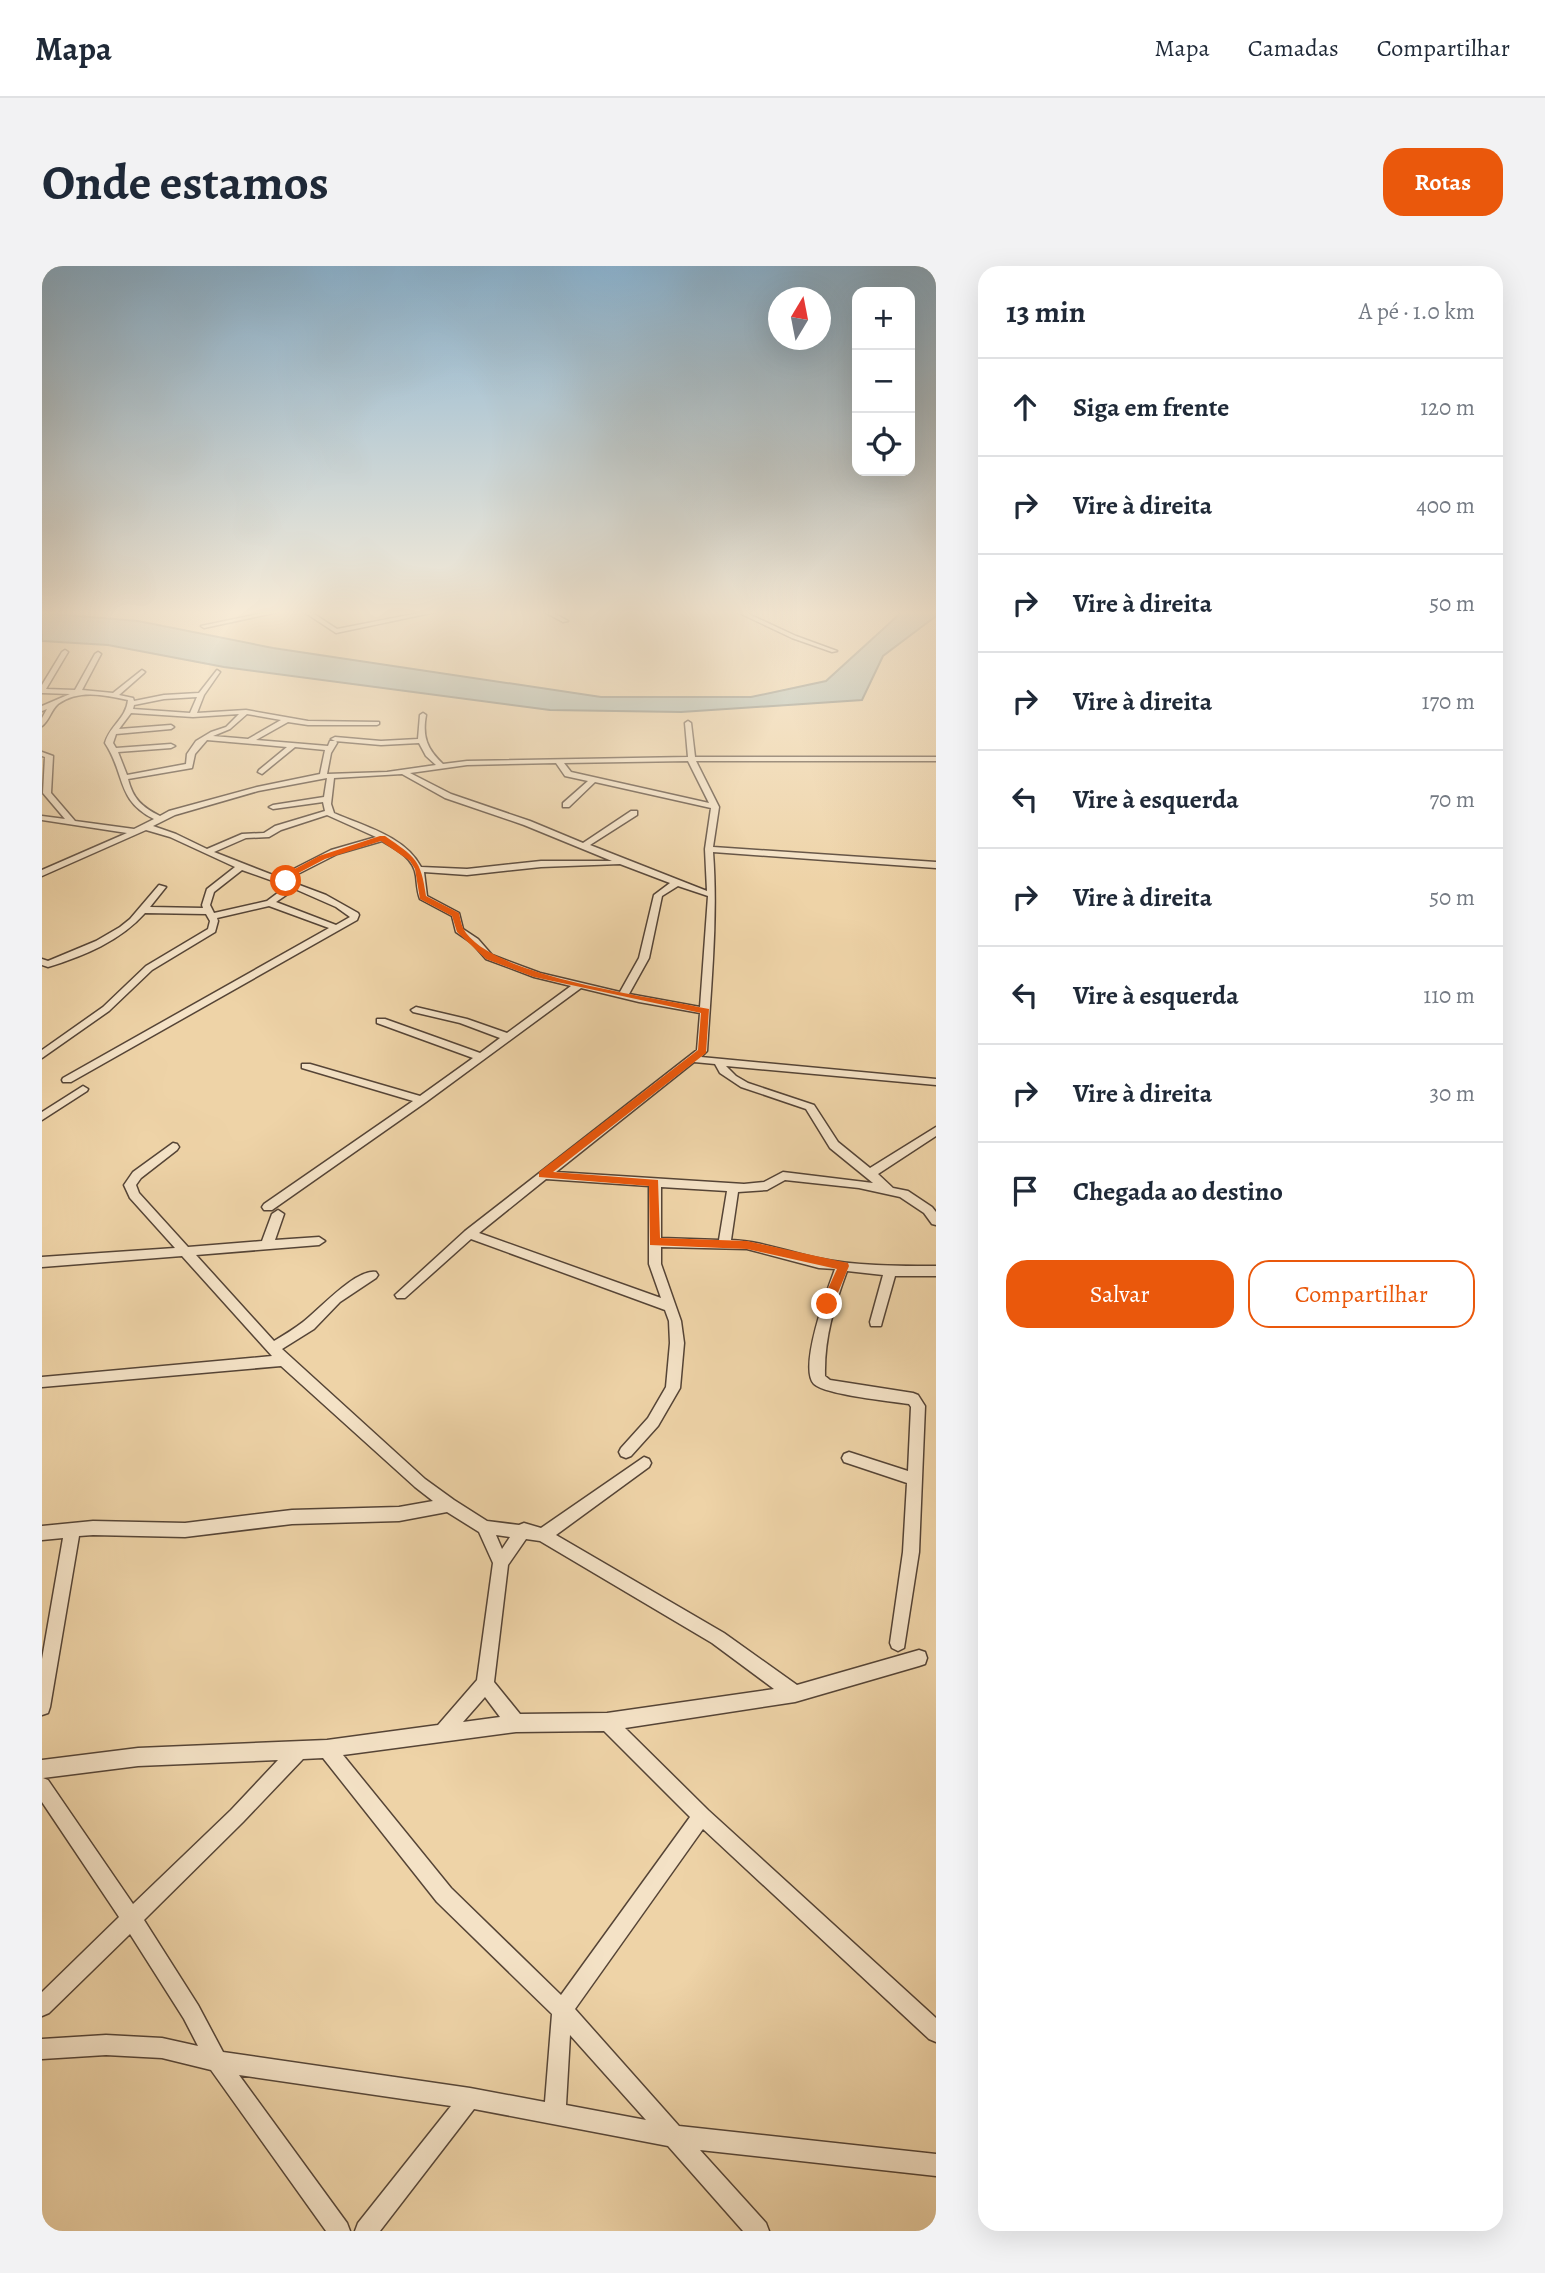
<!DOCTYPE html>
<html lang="pt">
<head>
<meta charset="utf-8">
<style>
	body { margin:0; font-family:Alegreya,serif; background:#f2f2f3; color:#1f2937 }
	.controls { position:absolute; right:21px; top:21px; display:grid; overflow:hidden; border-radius:14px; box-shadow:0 7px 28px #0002 }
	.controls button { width:63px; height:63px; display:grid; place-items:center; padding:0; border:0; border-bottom:2px solid #e0e1e3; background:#fff; color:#1f2937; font:35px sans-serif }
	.compass { position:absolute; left:726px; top:21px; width:63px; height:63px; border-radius:50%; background:#fff; box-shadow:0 7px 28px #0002; rotate:10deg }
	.stop { position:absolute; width:21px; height:21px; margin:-16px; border:5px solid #ea580c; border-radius:50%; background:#fff }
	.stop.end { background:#ea580c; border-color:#fff; box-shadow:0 2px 7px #0008 }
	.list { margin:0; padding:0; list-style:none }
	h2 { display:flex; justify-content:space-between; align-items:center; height:91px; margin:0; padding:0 28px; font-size:30px }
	h2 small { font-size:23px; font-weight:400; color:#747a83 }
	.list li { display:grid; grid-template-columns:46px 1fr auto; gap:21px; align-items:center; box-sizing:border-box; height:98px; padding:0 28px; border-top:2px solid #e0e1e3 }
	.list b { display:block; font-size:26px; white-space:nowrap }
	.list em { font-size:23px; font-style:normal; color:#747a83 }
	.actions { display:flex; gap:14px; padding:21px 28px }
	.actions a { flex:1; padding:16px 0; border:2px solid #ea580c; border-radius:21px; text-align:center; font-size:24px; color:#ea580c }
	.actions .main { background:#ea580c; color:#fff }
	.icon { flex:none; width:38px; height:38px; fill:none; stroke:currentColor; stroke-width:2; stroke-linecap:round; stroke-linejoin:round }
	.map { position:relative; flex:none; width:894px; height:1965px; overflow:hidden; border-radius:21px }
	header { display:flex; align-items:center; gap:42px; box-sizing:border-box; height:98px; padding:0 35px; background:#fff; border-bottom:2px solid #e0e1e3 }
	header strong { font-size:33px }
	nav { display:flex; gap:38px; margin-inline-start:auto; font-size:24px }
	.intro { display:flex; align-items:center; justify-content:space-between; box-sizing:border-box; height:168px; padding:0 42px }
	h1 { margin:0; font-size:49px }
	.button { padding:18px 32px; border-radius:21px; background:#ea580c; color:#fff; font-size:24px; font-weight:700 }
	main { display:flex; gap:42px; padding:0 42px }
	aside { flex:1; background:#fff; border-radius:21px; box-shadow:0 7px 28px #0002 }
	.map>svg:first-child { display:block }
	.water { fill:#9eb5b2; stroke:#6c7571; stroke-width:2 }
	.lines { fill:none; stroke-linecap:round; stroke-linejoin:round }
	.street-casing { stroke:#554436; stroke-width:3 }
	.street { fill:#f4e2c6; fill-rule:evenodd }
	.route { fill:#ea580c }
</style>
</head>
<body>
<header>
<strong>Mapa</strong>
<nav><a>Mapa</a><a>Camadas</a><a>Compartilhar</a></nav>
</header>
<div class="intro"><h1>Onde estamos</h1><a class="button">Rotas</a></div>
<main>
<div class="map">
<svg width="894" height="1965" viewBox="0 0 894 1965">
	<rect width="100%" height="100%" fill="#eed3a7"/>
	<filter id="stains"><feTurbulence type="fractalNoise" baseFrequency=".00286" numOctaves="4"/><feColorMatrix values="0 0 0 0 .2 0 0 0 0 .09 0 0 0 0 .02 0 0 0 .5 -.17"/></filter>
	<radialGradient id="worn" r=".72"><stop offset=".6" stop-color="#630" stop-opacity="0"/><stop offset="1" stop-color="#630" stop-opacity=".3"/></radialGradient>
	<path class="water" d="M 862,344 L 894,344 L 894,350 L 841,390 L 820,434 L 639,446 L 508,444 L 182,401 L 66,379 L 0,375 L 0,347 L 96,355 L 231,382 L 559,431 L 709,431 L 784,415 Z"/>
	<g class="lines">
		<defs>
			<path id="street" d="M 235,344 L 246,344 L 162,362 L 159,360 Z
				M 259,344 L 266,344 L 295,363 L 392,344 L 403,344 L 294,367 Z
				M 499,344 L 506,344 L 526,355 L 521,356 Z
				M 691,344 L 698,344 L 754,370 L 795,385 L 790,386 L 750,372 Z
				M 23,384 L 26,386 L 4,423 L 33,424 L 53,388 L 56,386 L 59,388 L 40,424 L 71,427 L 100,404 L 103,406 L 102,407 L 77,429 L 91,432 L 92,435 L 122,429 L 157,427 L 175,404 L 178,406 L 162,429 L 155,447 L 204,444 L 266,455 L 337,456 L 337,458 L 335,459 L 266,459 L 246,456 L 214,474 L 286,480 L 288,475 L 294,475 L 295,477 L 289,487 L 285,508 L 345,506 L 394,499 L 384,490 L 377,477 L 339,479 L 293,475 L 289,473 L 293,471 L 339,475 L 376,473 L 378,449 L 381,447 L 384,449 C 380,471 385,483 401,498 L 425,495 L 646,491 L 643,457 L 646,455 L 649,457 L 653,491 L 894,491 L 894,495 L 654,495 L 677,541 L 671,581 L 894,596 L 894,602 L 671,586 C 676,652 669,719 665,785 L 659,791 L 894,813 L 894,819 L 684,800 L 694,810 L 706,817 L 772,839 L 796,876 L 828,902 L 894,861 L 894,870 L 836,908 L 851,922 L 866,925 L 890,941 L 894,946 L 894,959 L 890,958 L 882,947 L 858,931 L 817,922 L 743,914 L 725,924 L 696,926 L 689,974 C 719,975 746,986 775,992 C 813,1000 855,1000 894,1000 L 894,1010 L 853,1010 L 840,1056 L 839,1060 L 829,1060 L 828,1056 L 841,1009 L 805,1005 C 792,1040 782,1072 783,1110 L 788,1114 L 871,1127 L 876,1129 L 883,1140 L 877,1286 L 862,1382 L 856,1385 L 850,1382 L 848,1377 L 861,1286 L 865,1217 L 802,1196 L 800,1192 L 802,1188 L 807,1186 L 866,1205 L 869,1141 L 867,1138 C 848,1135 784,1129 772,1118 C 756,1102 786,1022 793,1003 L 777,1002 L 705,983 L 619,981 L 619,998 L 639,1055 L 642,1077 L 638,1122 L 616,1160 L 589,1190 L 584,1192 L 579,1190 L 577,1186 L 579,1182 L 606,1152 L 624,1121 L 628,1077 L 627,1055 L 623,1044 L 429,973 L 363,1032 L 355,1032 L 353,1029 L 423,965 L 655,784 L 658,747 L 597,736 L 539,722 L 384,836 L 230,944 L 222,944 L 220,941 L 222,938 L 371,835 L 260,802 L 260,798 L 268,798 L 378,830 L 431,792 L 335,757 L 335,753 L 343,753 L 438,787 L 458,772 L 418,757 L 371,746 L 369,744 L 374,741 L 425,753 L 465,767 L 529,720 L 492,711 L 444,693 L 430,677 L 414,666 L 410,650 L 378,633 C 375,625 375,618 374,610 C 372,592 354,583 340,575 L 295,588 L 244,614 L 284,629 L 316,647 L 317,649 L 315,654 L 29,816 L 21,816 L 20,814 L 21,812 L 287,662 L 227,640 L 175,652 L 176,655 L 173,666 L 110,704 L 67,745 L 0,792 L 0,784 L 61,741 L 104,700 L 166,663 L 168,655 L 164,648 L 103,647 C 78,675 42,690 6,701 L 0,699 L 0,693 L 6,695 L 54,675 L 78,661 L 88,653 L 117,619 L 124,621 L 108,641 L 161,642 L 160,639 L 165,623 L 193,601 L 128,571 L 104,564 L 0,610 L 0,604 L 85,567 L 0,554 L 0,550 L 23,553 L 1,527 L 3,491 L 0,490 L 0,486 L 11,490 L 9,527 L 33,555 L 92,563 L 112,553 C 74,534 84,509 63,477 C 68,459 84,453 86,434 C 62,429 37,423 16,438 C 9,444 7,455 0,460 L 0,452 L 5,443 L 0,445 L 0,440 L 28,428 L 0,427 L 0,419 L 20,386 ZM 155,431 L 148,447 L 91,443 L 92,439 L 122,433 ZM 89,447 L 151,451 L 197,448 L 184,461 L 169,466 L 154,475 L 145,488 L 144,498 L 85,509 L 76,486 L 129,482 L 133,480 L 129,478 L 74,482 L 71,477 L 74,468 L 129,463 L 132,461 L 129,459 L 77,463 ZM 205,448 L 239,454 L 206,473 L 171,470 L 188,463 ZM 165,474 L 245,481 L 217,504 L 216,506 L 220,508 L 253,481 L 283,484 L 278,508 L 215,521 L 127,545 L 118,550 C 100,541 91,533 86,513 L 150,502 L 153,488 ZM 646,495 L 667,537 L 529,506 L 522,497 ZM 514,497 L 523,510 L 546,515 L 521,537 L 521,541 L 527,541 L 553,516 L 669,542 L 663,583 L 665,625 L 548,579 L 595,549 L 595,545 L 589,545 L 541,577 L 488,555 L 409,528 L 368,507 L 425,499 ZM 360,508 L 403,532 L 482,559 L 570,595 L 499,595 L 425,603 L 379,601 C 363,570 321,560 292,547 L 289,538 L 292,512 ZM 285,512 L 282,531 L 231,539 L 227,541 L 231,543 L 281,536 L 283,545 L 233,560 L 222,567 L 200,568 L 165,583 L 134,568 L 111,560 L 133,549 L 216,525 ZM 285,549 L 334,571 L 289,584 L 236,611 L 172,586 L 204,572 L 227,571 L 239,564 ZM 578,598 L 628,617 L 612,629 L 597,692 L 578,726 L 498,707 L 450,689 L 436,673 L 421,663 L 417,647 L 385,630 L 382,606 L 425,609 L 499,601 ZM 200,604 L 245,620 L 225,635 L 172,647 L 168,639 L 172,626 ZM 636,620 L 666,630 L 658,741 L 587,728 L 607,692 L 620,630 ZM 253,623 L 294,641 L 308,651 L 294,659 L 234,636 ZM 652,796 L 673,798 L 678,807 L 699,821 L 764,843 L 788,882 L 831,917 L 741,906 L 722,916 L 702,918 L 514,906 ZM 504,913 L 607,920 L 607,998 L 619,1032 L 437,967 ZM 619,921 L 685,925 L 677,974 L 619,972 Z
				M 41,820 L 46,823 L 45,825 L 0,854 L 0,846 Z
				M 131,877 L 135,878 L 137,881 L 135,884 L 99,912 L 94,919 L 97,927 L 146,981 L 220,975 L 230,948 L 236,944 L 242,948 L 233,974 L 277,971 L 283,975 L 277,979 L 154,989 L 232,1075 C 242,1069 252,1063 261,1056 C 277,1044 314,1002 334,1006 L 336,1009 L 334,1012 L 298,1036 L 272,1063 L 240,1083 L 383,1213 L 412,1234 L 445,1255 L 477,1259 L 482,1257 L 499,1262 L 602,1191 L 607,1193 L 609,1197 L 607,1201 L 514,1269 L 682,1367 L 755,1419 L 877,1384 L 883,1386 L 885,1392 L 883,1398 L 877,1400 L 753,1436 L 583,1462 L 666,1544 L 894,1752 L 894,1776 L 887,1773 L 661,1563 L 533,1743 L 637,1860 L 894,1888 L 894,1910 L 658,1884 L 724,1957 L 727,1965 L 701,1965 L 626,1880 L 432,1843 L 338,1965 L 313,1965 L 316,1957 L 409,1840 L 197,1809 L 305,1957 L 308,1965 L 284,1965 L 169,1804 L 120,1792 L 64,1789 L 0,1793 L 0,1773 L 64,1769 L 120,1772 L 156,1780 L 142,1753 L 88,1668 L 7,1747 L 0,1750 L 0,1726 L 77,1651 L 0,1536 L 0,1494 L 96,1482 L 285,1474 L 396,1459 L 435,1414 L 451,1297 L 437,1266 L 405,1246 L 357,1255 L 250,1258 L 143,1271 L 51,1269 L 37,1270 L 8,1441 L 6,1447 L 0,1449 L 0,1393 L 21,1272 L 0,1274 L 0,1260 L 51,1255 L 143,1257 L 250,1244 L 357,1241 L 391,1235 L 373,1221 L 239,1100 L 0,1121 L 0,1111 L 230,1090 L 140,990 L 0,1001 L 0,991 L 133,982 L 88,932 L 82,919 L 91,906 ZM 454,1269 L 468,1271 L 460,1283 ZM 484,1273 L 498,1275 L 670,1377 L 732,1423 L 565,1447 L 478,1448 L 452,1416 L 466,1299 ZM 443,1431 L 458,1451 L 421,1456 ZM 562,1465 L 648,1551 L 519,1729 L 409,1622 L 301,1489 L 474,1466 ZM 281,1492 L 395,1636 L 510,1748 L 503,1836 L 428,1822 L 181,1786 L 156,1739 L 102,1654 L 201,1556 L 261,1493 ZM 236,1494 L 189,1544 L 91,1638 L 6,1514 L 1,1512 L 96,1500 ZM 528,1769 L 604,1854 L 524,1839 Z"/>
		</defs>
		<use href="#street" class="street-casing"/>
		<use href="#street" class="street"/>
	</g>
	<linearGradient id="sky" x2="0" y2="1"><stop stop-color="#8ab4d2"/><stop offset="0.56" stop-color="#f7ebd7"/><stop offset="1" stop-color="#f7ebd7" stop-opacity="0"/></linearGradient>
	<rect width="894" height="619" fill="url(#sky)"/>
	<path class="route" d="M 338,570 L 343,570 C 373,591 379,593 384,630 L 417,647 C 418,651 419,658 421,662 C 446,711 614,731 667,743 L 664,787 L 511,906 L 616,914 L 618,972 L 705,975 L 806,997 L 807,1000 L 790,1041 L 785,1043 L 779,1038 L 795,1003 L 705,983 L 608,979 L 607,920 L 497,911 L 497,906 L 656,784 L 659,747 L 492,711 L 444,693 L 415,666 L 410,650 L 378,633 L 373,603 L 368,595 L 339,575 L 283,593 L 245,613 L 247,617 L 234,613 L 277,590 Z"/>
	<rect width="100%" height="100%" filter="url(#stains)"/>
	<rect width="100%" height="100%" fill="url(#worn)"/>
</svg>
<div class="controls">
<button>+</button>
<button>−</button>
<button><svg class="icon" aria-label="locate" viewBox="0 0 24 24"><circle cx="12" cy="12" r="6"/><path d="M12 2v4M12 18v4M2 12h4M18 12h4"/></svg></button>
</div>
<svg class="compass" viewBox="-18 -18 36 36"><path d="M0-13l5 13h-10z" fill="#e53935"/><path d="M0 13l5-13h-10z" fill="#747a83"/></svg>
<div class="stop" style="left:244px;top:615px"></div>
<div class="stop end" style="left:785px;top:1038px"></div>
</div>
<aside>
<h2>13 min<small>A pé · 1.0 km</small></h2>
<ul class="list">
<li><svg class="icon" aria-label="ahead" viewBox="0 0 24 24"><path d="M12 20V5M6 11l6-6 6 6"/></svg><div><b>Siga em frente</b></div><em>120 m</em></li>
<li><svg class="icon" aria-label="right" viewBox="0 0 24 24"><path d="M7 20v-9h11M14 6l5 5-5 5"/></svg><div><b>Vire à direita</b></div><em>400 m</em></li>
<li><svg class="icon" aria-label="right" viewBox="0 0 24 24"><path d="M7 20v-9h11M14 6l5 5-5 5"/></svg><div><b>Vire à direita</b></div><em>50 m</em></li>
<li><svg class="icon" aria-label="right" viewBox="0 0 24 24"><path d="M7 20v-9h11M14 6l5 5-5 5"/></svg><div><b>Vire à direita</b></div><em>170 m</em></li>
<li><svg class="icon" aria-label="left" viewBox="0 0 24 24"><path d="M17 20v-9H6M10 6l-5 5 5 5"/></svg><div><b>Vire à esquerda</b></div><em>70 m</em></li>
<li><svg class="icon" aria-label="right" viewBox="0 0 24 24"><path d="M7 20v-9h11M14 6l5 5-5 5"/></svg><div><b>Vire à direita</b></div><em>50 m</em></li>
<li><svg class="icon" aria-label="left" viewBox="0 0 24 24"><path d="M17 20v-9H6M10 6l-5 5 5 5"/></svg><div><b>Vire à esquerda</b></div><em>110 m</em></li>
<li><svg class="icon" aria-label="right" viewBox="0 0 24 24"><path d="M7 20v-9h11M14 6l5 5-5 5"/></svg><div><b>Vire à direita</b></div><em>30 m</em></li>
<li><svg class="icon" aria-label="arrive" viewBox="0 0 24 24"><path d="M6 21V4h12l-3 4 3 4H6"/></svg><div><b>Chegada ao destino</b></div></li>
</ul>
<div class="actions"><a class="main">Salvar</a><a>Compartilhar</a></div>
</aside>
</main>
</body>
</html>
